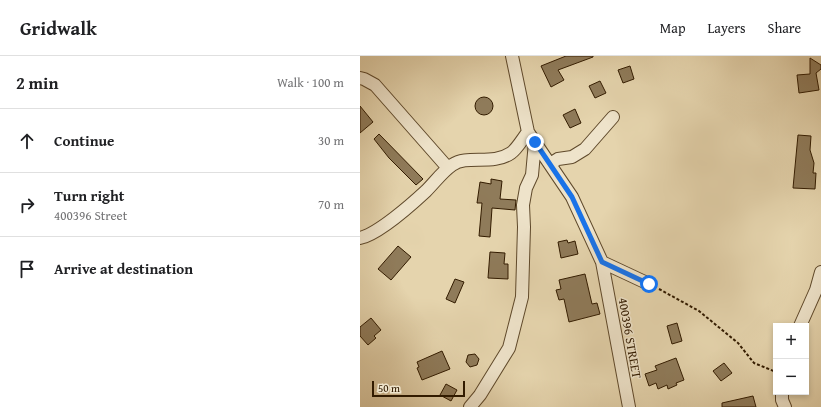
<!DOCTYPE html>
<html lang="en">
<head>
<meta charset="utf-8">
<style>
	body { margin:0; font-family:"Gentium Book Plus",serif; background:#f6f6f6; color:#202124 }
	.controls { position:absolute; right:12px; bottom:12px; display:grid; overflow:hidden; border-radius:0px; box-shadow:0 2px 6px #0003 }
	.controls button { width:36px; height:36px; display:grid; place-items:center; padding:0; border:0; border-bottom:1px solid #e0e0e0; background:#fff; color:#202124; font:20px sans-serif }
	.scale { position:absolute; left:12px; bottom:10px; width:93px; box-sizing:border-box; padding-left:4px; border:2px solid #321b00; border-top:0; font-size:11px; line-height:14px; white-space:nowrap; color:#321b00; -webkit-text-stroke:3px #eee3ca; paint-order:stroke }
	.stop { position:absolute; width:12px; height:12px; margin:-9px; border:3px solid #1a73e8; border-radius:50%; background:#fff }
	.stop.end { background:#1a73e8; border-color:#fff; box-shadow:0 1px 4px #0008 }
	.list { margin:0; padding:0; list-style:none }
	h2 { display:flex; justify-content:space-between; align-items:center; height:52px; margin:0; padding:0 16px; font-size:17px }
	h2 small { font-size:13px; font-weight:400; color:#757577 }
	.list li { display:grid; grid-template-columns:26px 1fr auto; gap:12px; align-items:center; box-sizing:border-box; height:64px; padding:0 16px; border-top:1px solid #e0e0e0 }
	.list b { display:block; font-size:15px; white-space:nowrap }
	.list p { margin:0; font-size:13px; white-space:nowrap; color:#757577 }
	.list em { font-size:13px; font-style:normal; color:#757577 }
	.icon { flex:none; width:22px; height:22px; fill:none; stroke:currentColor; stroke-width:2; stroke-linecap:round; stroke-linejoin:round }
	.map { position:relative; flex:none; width:461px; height:351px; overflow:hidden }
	header { display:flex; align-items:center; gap:24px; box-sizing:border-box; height:56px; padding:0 20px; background:#fff; border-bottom:1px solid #e0e0e0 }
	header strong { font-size:19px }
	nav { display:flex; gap:22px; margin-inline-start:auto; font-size:14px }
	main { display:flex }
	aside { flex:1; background:#fff }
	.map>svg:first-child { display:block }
	.building { fill:#8f7b5a; stroke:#321b00 }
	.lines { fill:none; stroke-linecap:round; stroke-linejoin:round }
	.minor-casing { stroke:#5f492b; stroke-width:14 }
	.path { stroke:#321b00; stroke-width:2; stroke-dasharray:3 2; stroke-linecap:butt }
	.minor { stroke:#eee3ca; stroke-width:12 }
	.route { stroke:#1a73e8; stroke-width:5 }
	.labels { text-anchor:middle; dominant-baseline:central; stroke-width:3; stroke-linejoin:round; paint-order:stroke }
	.street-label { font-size:13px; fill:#321b00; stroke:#eee3ca }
</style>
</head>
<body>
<header>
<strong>Gridwalk</strong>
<nav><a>Map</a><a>Layers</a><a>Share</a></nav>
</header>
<main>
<aside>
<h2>2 min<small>Walk · 100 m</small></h2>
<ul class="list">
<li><svg class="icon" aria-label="ahead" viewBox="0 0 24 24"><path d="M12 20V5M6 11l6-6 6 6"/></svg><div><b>Continue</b></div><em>30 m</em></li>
<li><svg class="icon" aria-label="right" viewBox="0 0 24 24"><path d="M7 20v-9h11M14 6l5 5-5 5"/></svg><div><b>Turn right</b><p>400396 Street</p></div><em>70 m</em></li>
<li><svg class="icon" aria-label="arrive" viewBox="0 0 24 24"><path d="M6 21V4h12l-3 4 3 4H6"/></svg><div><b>Arrive at destination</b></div></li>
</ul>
</aside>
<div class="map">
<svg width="461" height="351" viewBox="0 0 461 351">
	<rect width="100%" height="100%" fill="#e5d4ad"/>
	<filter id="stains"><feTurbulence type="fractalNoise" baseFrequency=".005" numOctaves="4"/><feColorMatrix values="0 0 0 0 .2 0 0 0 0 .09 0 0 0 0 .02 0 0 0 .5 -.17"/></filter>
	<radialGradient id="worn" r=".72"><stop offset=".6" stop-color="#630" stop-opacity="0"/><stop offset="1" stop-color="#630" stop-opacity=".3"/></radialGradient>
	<path class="building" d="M 206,0 L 233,0 L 233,1 L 198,14 L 204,24 L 191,31 L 181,10 Z
		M 450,2 L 461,9 L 461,13 L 456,17 L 459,34 L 439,37 L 437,19 L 450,18 Z
		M 270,10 L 274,23 L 263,27 L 258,14 Z
		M 240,25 L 246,37 L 235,42 L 229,30 Z
		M115 50a9 9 0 1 1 18 0a9 9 0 1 1-18 0Z
		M 0,50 L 13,66 L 0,77 Z
		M 215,53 L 221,67 L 210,72 L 203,59 Z
		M 19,78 L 63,123 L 56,129 L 29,102 L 14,83 Z
		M 438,79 L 451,80 L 450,94 L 454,107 L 453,117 L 456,117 L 455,133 L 433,132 Z
		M 131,123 L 142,125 L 140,143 L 156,144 L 155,154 L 132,152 L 130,181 L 119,180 L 122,147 L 117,147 L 120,126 L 131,128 Z
		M 207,184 L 208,187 L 215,185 L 218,198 L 201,202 L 198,186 Z
		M 38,190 L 51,201 L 31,224 L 18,213 Z
		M 130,196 L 145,197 L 144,208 L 148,208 L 148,223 L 128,222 Z
		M 225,218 L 232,248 L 237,247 L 240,258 L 209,266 L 204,243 L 199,244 L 196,234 L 201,233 L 199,224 Z
		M 95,223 L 104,226 L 95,247 L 86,243 Z
		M 11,262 L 21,274 L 14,280 L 16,282 L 8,289 L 0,280 L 0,271 Z
		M 317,267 L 322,285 L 312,288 L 307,270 Z
		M 82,295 L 90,313 L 62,324 L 57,312 L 59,311 L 57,306 Z
		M 115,298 L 119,303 L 117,309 L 110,311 L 106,306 L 108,299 Z
		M 316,302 L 324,324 L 316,327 L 317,329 L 308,333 L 307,329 L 298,333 L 296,327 L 289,330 L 285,318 L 297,314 L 295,310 Z
		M 364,307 L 372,317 L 361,325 L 353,315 Z
		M 86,328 L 97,334 L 91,345 L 80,339 Z
		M 393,340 L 396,351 L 362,351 L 362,347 Z"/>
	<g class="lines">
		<defs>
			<path id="minor" d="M 152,0 L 168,76 L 212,141 L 242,206 L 269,351
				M 0,22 L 4,23 L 15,29 L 88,112
				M 190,108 L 198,103 L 212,101 L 225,93 L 253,61
				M 0,182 C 18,178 52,148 66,135 C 75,126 82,116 92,109 C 108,98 132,110 151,97 C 157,93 163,82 168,76
				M 242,206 L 289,228
				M 440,270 L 456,234 L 461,216
				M 422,336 L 422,344 L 425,351
				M 110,351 L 120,339 L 149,292 L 162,241 L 164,171 L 163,149 L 166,132 L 172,119 L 175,86"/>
		</defs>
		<use href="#minor" class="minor-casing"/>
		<path class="path" d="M 299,233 L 339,255 L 378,287 L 394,307 L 416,316"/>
		<use href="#minor" class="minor"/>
	</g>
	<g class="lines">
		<path class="route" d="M 175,86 L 212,141 L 242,206 L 289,228"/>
	</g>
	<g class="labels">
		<g class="street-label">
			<text transform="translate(270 282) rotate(80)">400396 STREET</text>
		</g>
	</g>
	<rect width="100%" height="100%" filter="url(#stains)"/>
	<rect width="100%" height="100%" fill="url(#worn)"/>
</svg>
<div class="controls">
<button>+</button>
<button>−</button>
</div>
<div class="scale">50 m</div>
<div class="stop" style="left:289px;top:228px"></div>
<div class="stop end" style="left:175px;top:86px"></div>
</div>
</main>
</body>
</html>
